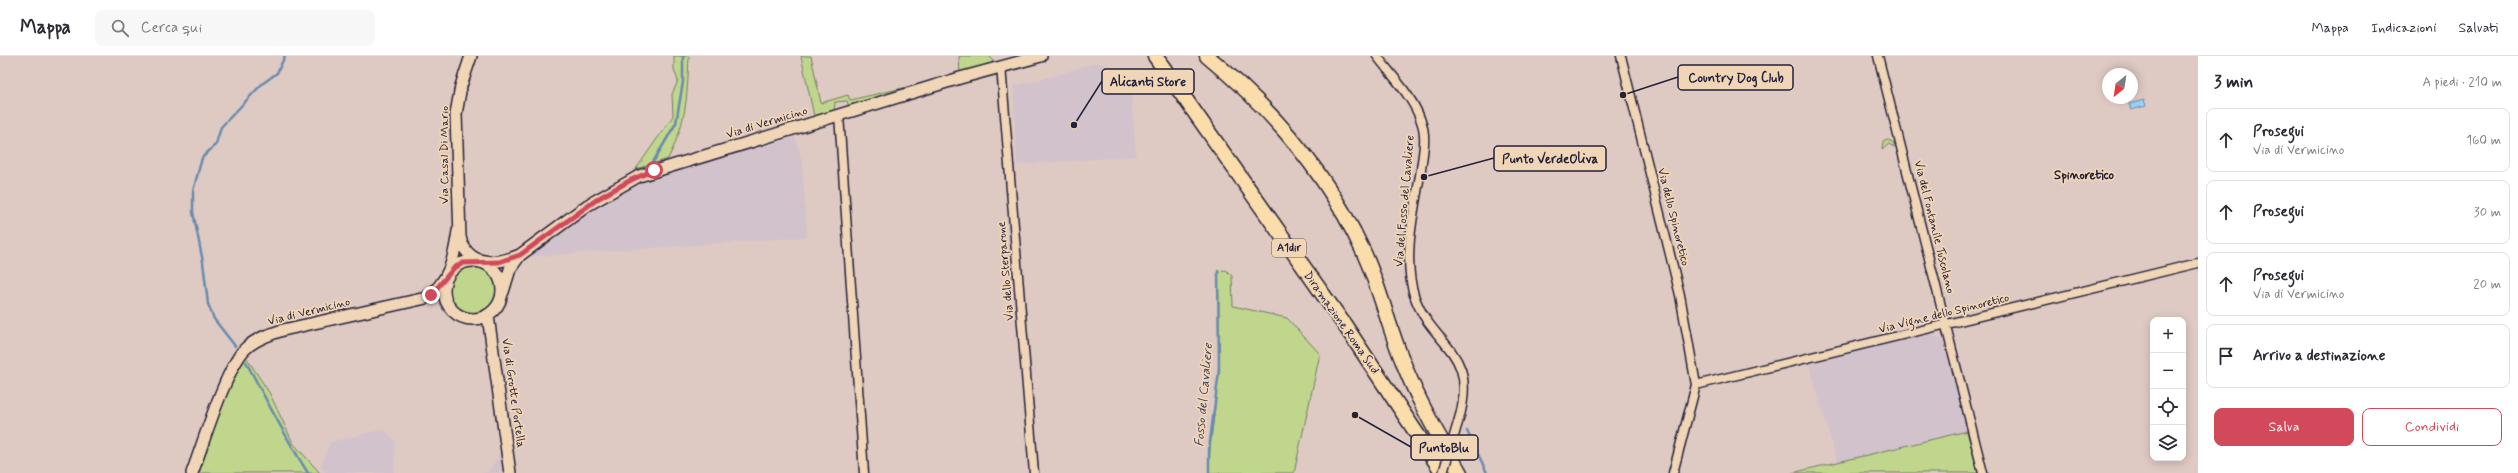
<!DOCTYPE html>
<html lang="it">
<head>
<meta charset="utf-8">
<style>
	body { margin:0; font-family:Mynerve,sans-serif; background:#f7f7f7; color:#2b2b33 }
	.controls { position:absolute; right:12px; bottom:12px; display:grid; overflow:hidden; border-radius:8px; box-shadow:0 2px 10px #0003 }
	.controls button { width:36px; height:36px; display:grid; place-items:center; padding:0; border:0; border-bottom:1px solid #e1e1e2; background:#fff; color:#2b2b33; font:20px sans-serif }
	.compass { position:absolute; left:2102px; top:12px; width:36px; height:36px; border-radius:50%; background:#fff; box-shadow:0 2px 10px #0003; rotate:210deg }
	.stop { position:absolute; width:12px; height:12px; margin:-9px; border:3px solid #d1495b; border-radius:50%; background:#fff }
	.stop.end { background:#d1495b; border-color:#fff; box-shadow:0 1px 4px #0008 }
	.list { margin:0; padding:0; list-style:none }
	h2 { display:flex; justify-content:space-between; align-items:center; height:52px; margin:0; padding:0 16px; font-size:17px }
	h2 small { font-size:13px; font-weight:400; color:#7c7c81 }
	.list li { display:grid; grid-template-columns:26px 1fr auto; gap:12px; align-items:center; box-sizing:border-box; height:64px; margin:0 8px 8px; padding:0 8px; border:1px solid #e1e1e2; border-radius:8px }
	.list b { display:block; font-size:15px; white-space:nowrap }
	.list p { margin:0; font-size:13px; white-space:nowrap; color:#7c7c81 }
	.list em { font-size:13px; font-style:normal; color:#7c7c81 }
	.actions { display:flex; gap:8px; padding:12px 16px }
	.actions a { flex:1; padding:9px 0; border:1px solid #d1495b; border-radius:8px; text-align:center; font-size:14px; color:#d1495b }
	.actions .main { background:#d1495b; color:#fff }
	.icon { flex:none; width:22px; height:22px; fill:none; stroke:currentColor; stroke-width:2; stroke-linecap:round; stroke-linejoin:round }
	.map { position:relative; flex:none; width:2198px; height:417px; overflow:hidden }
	header { display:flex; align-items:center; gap:24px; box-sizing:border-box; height:56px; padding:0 20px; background:#fff; border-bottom:1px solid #e1e1e2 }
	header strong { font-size:19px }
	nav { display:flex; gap:22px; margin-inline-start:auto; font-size:14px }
	.search { width:280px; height:36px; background:#f7f7f7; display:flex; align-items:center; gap:10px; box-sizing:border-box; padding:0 14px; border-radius:8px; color:#7c7c81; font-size:15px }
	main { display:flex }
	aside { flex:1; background:#fff }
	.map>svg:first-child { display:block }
	.built { fill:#d2c2cc }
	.green { fill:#bfd68c; stroke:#707c64 }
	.water { fill:#99d1f9; stroke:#698bad }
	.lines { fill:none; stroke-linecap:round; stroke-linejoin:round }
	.stream { stroke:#698bad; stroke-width:2.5 }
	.street-casing { stroke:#22223b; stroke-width:11 }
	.secondary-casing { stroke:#22223b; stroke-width:14 }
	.highway-casing { stroke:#22223b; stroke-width:17 }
	.street { stroke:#f1d5b7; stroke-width:8 }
	.secondary { stroke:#f1d5b7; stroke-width:11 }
	.highway { stroke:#fbddab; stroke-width:14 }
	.street-bridge-casing { stroke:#22223b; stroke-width:11; stroke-linecap:butt }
	.street-bridge { stroke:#f1d5b7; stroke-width:8 }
	.route { stroke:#d1495b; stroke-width:5 }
	.labels { text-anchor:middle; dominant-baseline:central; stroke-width:3.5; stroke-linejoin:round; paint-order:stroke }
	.shield { fill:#f1d5b7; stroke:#605860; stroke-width:1 }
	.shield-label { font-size:11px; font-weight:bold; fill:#22223b }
	.street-label { font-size:12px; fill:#22223b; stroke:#f1d5b7 }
	.neighbourhood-label { font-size:13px; font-weight:bold; fill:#22223b; stroke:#f1d5b7 }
	.water-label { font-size:13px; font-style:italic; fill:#3a4561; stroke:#f1d5b7 }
	.leader { fill:none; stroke:#22223b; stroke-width:1.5 }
	.callout-dot { fill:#22223b; stroke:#f1d5b7; stroke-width:1.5 }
	.callout { fill:#f1d5b7; stroke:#22223b; stroke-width:1.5 }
	.callout-label { font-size:13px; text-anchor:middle; font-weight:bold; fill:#22223b }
</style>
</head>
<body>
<header>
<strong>Mappa</strong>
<div class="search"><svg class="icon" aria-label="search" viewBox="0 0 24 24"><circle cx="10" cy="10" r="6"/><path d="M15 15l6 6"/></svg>Cerca qui</div>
<nav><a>Mappa</a><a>Indicazioni</a><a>Salvati</a></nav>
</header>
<main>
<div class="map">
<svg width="2198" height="417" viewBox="0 0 2198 417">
	<rect width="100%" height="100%" fill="#dfcac3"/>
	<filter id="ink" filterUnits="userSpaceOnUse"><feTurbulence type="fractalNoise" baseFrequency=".025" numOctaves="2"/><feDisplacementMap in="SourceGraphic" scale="8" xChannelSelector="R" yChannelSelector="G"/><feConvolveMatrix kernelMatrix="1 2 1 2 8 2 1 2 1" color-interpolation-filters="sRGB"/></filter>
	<g filter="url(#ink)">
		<path class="built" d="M 1095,6 L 1115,11 L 1127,19 L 1130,26 L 1136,100 L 1017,109 L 1013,30 L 1057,19 Z
			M 795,81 L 802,103 L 807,181 L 526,201 L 605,145 L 643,124 Z
			M 1932,277 L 1938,282 L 1946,283 L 1967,375 L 1837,406 L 1809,308 Z
			M 384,373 L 395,384 L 394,417 L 325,417 L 321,410 L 330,386 Z
			M 503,395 L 505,417 L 478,417 L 487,416 Z"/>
		<path class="green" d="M 674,0 L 689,0 C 687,43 687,64 668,103 L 636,113 L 673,60 L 672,38 L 678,25 L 674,13 Z
			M 801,0 L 811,0 L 821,47 L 848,39 L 850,44 L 951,21 L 849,51 L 847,45 L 835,46 L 834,56 L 814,60 Z
			M 959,0 L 989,0 L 993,4 L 991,9 L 960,19 Z
			M 1889,84 L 1894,87 L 1894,91 L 1889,88 L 1882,94 L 1883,85 Z
			M448 235a24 24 0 1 1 48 0a24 24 0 1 1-48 0Z
			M 1226,214 L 1232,220 L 1233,250 L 1287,262 L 1320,298 L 1294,417 L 1209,417 C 1209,384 1216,352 1218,319 C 1220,285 1219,250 1218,215 Z
			M 246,301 L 270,338 L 293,387 L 320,417 L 199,417 L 227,334 Z
			M 1967,375 L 1978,417 L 1792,417 Z"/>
		<path class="water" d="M 2144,44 L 2146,50 L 2131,54 L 2129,48 Z"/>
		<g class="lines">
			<path class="stream" d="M 652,108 L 676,67 L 683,26 L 683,0
				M 235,290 L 214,263 L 208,248 L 203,206 L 193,156 L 193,135 L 202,102 L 216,88 L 221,71 L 262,28 L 277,17 L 285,0
				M 246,306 C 266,343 285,381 308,417
				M 1467,375 L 1487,417
				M 1209,417 L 1209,393 L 1219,315 L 1218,215"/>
			<defs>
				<path id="street" d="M 1377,0 C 1392,20 1413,41 1421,65 C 1427,80 1423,97 1421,113 C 1415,152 1402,199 1414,239 C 1432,292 1479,293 1459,363
					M 1621,0 L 1680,239 L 1696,329 L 1673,417
					M 1878,0 L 1983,417
					M 1001,10 L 1034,417
					M 839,59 L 864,417
					M 1696,329 L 2198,207"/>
				<path id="secondary" d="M 471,0 L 461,30 L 456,58 L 460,181 C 467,211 496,209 520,199
					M444 234a29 29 0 1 1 58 0a29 29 0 1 1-58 0Z
					M 503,236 L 510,213 L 520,199 L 588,149 L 639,120 L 960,22 L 1041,0
					M 488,260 L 510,417
					M 192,417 C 203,388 226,312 245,293 C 255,283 270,278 283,274 L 426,242 C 450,226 454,202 458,175"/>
				<path id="highway" d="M 1155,0 L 1346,271 L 1443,417
					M 1207,0 C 1272,53 1328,119 1363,195 C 1380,231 1388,270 1403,306 C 1418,345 1439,381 1460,417"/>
			</defs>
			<use href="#street" class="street-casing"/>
			<use href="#secondary" class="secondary-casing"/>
			<use href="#highway" class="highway-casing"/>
			<use href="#street" class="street"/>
			<use href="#secondary" class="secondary"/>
			<use href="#highway" class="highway"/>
			<defs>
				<path id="street-bridge" d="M 1443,417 L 1459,363"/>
			</defs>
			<use href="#street-bridge" class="street-bridge-casing"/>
			<use href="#street-bridge" class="street-bridge"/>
		</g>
	</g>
	<g class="lines" filter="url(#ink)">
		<path class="route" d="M 431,239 L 454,212 L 463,207 L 499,206 L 520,199 L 599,142 L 631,124 L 654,114"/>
	</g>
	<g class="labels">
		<rect class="shield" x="1272" y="183" width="34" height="18" rx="3"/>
		<g class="shield-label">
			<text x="1289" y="192">A1dir</text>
		</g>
		<g class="street-label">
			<text transform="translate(767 67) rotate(-17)">Via di Vermicino</text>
			<text transform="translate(445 99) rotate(-90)">Via Casal Di Mario</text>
			<text transform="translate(1405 145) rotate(-85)">Via del Fosso del Cavaliere</text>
			<text transform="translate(1673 161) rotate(76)">Via dello Spinoretico</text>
			<text transform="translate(1934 171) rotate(76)">Via del Fontanile Tuscolano</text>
			<text transform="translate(1006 215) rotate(-95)">Via dello Sterparone</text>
			<text transform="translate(309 256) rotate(-14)">Via di Vermicino</text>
			<text transform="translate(1944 258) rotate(-14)">Via Vigne dello Spinoretico</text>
			<text transform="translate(1341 267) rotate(55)">Diramazione Roma Sud</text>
			<text transform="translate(513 337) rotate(82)">Via di Grotte Portella</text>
		</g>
		<g class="neighbourhood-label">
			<text x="2084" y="119">Spinoretico</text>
		</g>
		<g class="water-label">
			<text transform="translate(1204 339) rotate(-85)">Fosso del Cavaliere</text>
		</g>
	</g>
	<path class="leader" d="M1623 39L1678 21M1074 69L1102 25M1424 121L1494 102M1355 359L1411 391"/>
	<g class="callout-dot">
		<circle cx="1623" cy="39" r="4"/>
		<circle cx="1074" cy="69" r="4"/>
		<circle cx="1424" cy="121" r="4"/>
		<circle cx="1355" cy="359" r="4"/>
	</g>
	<g class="callout">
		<rect x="1678" y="9" width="115" height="25" rx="4"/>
		<rect x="1102" y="13" width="92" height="25" rx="4"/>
		<rect x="1494" y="90" width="112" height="25" rx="4"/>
		<rect x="1411" y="379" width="67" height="25" rx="4"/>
	</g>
	<g class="callout-label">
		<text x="1736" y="26">Country Dog Club</text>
		<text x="1148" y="30">Alicanti Store</text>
		<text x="1550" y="107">Punto VerdeOliva</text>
		<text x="1444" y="396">PuntoBlu</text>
	</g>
</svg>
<div class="controls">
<button>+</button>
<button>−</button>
<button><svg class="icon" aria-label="locate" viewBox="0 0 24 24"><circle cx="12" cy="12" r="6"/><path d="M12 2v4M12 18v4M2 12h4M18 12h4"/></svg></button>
<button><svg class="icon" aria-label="layers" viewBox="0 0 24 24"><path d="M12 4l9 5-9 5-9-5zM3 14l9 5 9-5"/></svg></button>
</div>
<svg class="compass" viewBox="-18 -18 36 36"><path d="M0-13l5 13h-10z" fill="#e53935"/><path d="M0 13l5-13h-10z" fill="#7c7c81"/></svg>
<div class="stop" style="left:654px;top:114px"></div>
<div class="stop end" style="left:431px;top:239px"></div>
</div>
<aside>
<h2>3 min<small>A piedi · 210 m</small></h2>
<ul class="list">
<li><svg class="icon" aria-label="ahead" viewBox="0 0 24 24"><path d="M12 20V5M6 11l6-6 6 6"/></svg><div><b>Prosegui</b><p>Via di Vermicino</p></div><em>160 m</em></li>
<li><svg class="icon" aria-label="ahead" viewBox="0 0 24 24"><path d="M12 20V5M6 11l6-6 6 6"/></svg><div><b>Prosegui</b></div><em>30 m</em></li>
<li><svg class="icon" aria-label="ahead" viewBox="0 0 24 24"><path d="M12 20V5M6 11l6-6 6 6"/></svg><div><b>Prosegui</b><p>Via di Vermicino</p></div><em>20 m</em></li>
<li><svg class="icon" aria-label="arrive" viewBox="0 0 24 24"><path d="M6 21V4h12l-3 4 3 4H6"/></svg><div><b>Arrivo a destinazione</b></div></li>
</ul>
<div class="actions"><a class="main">Salva</a><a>Condividi</a></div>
</aside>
</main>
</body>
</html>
